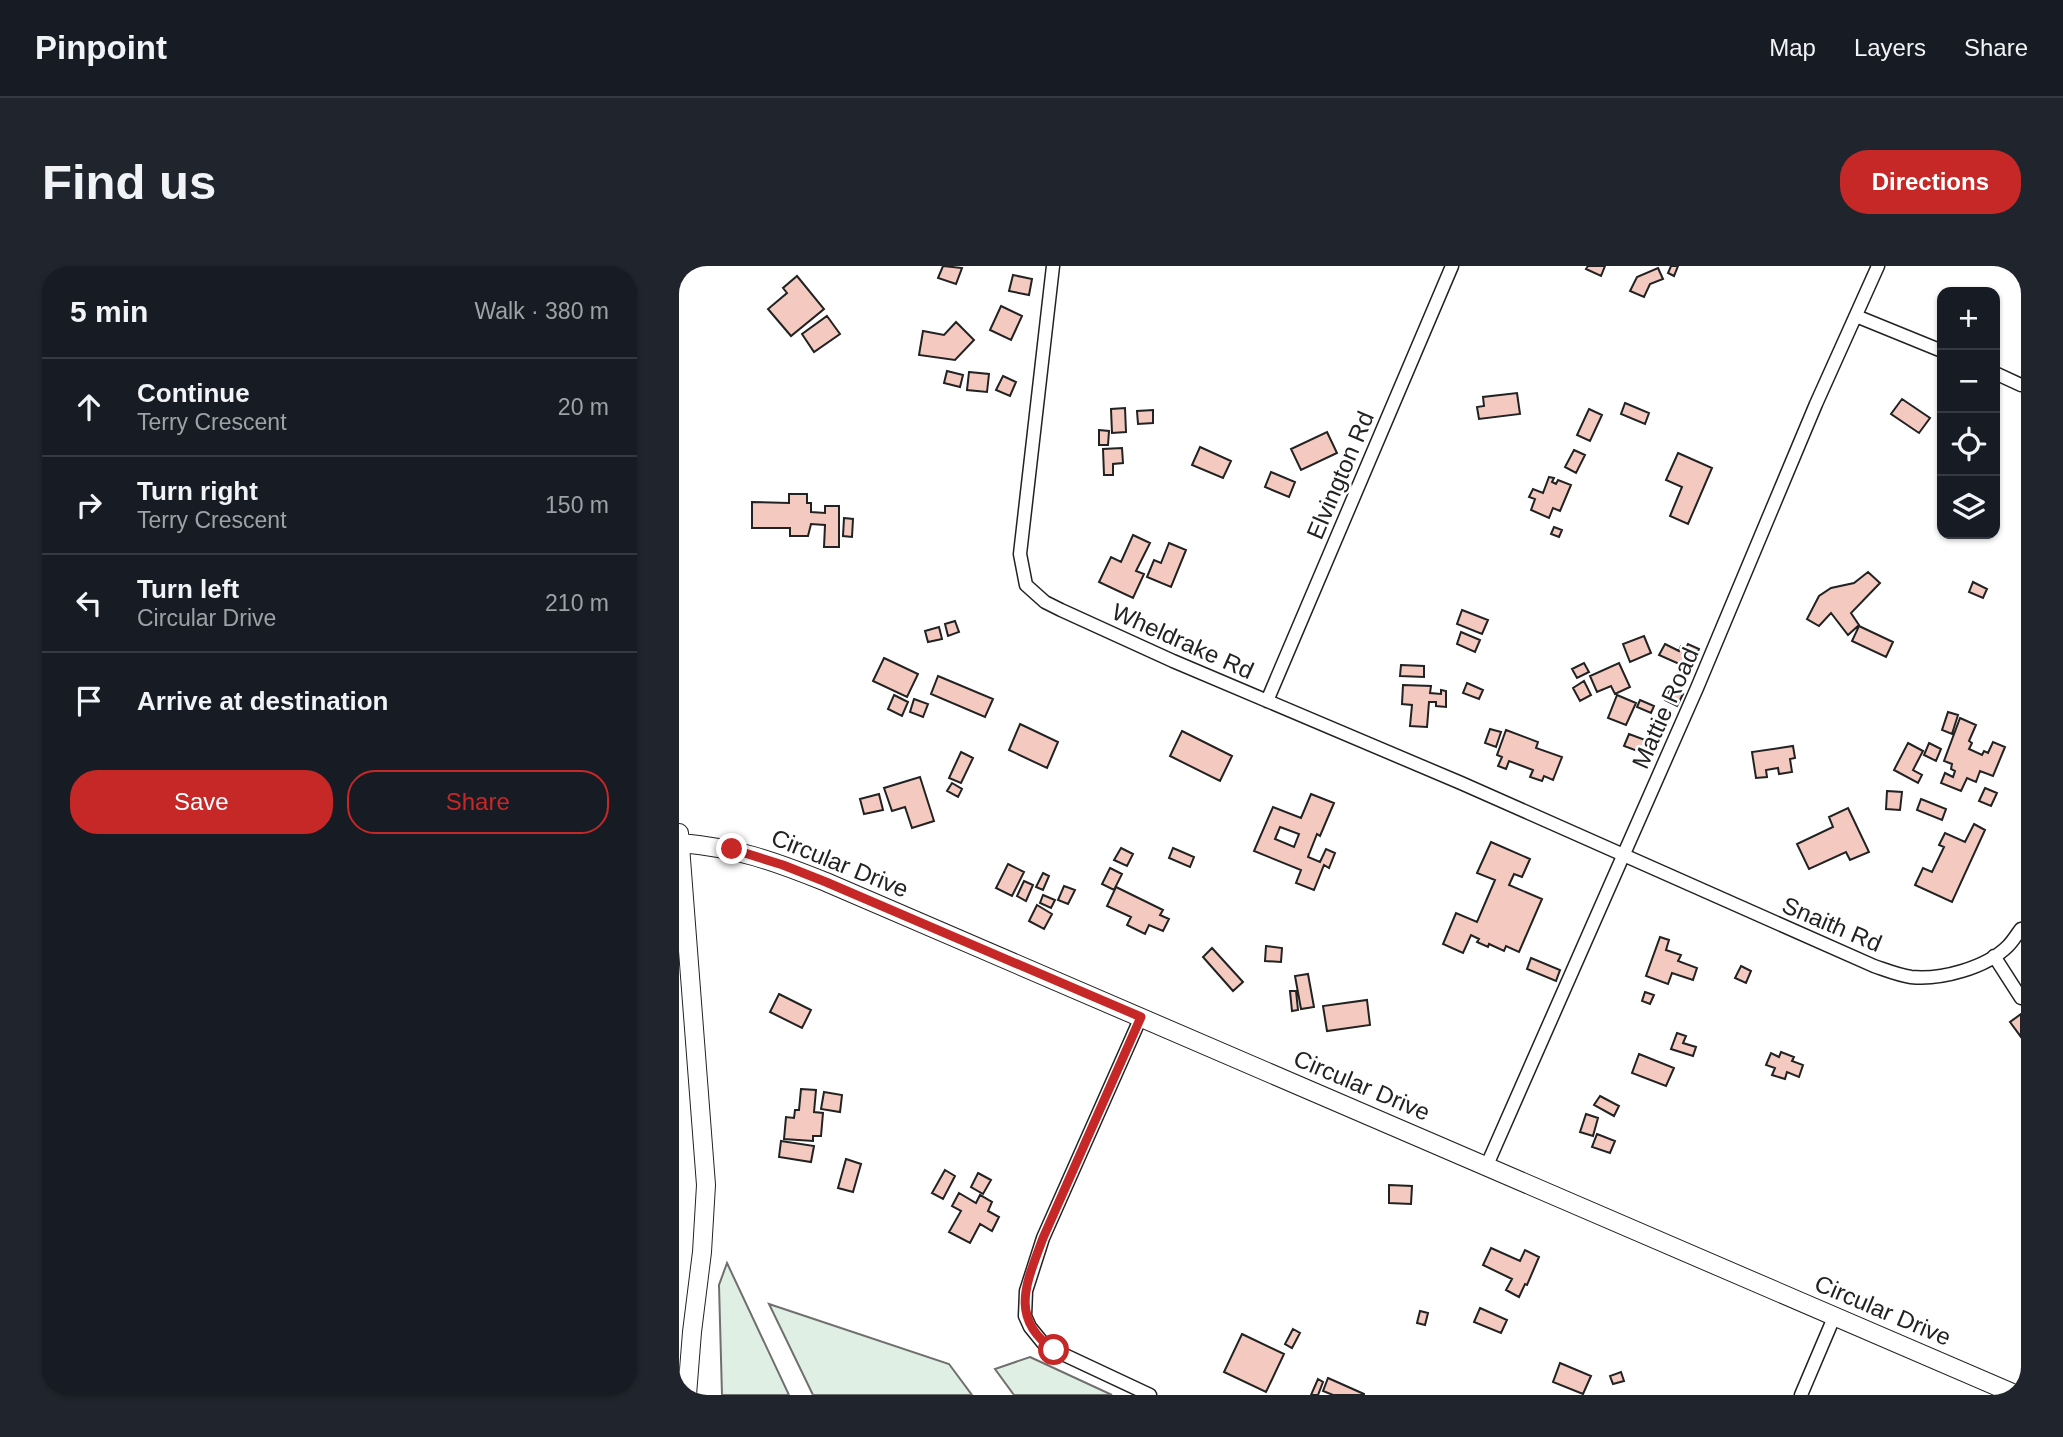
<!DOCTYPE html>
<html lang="en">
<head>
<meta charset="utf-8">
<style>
	body { margin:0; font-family:Arial,sans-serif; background:#20242c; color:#f1f3f6 }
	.controls { position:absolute; right:21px; top:21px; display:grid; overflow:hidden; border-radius:14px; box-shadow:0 2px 5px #0004 }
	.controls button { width:63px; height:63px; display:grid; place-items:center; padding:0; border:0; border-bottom:2px solid #363941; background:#171b24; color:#f1f3f6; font:35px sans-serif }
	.stop { position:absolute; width:21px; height:21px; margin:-16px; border:5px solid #c62828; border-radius:50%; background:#fff }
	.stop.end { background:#c62828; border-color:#fff; box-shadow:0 2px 7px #0008 }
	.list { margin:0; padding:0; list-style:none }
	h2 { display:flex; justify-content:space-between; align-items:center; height:91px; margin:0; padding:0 28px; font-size:30px }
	h2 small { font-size:23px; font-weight:400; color:#9ea1a6 }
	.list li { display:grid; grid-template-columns:46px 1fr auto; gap:21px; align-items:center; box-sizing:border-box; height:98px; padding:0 28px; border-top:2px solid #363941 }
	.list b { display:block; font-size:26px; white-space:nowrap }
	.list p { margin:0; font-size:23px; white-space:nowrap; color:#9ea1a6 }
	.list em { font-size:23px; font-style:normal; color:#9ea1a6 }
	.actions { display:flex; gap:14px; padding:21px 28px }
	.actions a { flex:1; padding:16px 0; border:2px solid #c62828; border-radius:28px; text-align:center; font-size:24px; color:#c62828 }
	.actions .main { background:#c62828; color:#fff }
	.icon { flex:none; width:38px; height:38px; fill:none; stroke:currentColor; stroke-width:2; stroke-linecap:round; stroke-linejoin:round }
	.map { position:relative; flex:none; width:1342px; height:1129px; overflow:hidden; border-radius:28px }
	header { display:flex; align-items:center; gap:42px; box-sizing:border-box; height:98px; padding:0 35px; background:#171b24; border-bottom:2px solid #363941 }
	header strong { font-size:33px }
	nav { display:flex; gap:38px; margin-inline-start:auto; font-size:24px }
	.intro { display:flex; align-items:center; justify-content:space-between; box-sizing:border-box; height:168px; padding:0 42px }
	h1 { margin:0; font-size:49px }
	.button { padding:18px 32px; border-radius:28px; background:#c62828; color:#fff; font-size:24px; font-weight:700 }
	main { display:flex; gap:42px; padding:0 42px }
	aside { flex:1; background:#171b24; border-radius:28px; box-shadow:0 2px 5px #0004 }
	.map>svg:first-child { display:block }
	.green { fill:#e0efe3; stroke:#6f6f6f; stroke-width:2 }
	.building { fill:#f3c9c0; stroke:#222; stroke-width:2; fill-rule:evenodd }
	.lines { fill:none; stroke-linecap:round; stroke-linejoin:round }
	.street-casing { stroke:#222; stroke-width:15 }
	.secondary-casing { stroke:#222; stroke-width:20 }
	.street { stroke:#fff; stroke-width:12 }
	.secondary { stroke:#fff; stroke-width:18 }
	.route { stroke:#c62828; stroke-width:9 }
	.labels { text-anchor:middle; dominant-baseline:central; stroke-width:5; stroke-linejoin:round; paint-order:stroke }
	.street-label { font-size:24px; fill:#222; stroke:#fff }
</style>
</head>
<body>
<header>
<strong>Pinpoint</strong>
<nav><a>Map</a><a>Layers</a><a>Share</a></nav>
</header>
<div class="intro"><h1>Find us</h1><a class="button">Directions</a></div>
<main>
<aside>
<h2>5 min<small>Walk · 380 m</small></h2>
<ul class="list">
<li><svg class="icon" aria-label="ahead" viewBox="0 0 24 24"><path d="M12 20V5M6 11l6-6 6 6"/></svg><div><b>Continue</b><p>Terry Crescent</p></div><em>20 m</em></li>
<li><svg class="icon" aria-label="right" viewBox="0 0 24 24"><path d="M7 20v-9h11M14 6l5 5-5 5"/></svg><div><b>Turn right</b><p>Terry Crescent</p></div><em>150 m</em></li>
<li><svg class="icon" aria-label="left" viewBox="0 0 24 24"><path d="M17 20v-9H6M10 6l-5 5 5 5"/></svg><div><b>Turn left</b><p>Circular Drive</p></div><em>210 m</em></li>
<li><svg class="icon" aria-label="arrive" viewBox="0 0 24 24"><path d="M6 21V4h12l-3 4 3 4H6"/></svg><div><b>Arrive at destination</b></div></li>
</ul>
<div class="actions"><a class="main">Save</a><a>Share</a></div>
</aside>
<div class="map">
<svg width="1342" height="1129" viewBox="0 0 1342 1129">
	<rect width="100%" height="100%" fill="#fff"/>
	<path class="green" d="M 48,997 L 110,1129 L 43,1129 L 40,1019 Z
		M 90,1038 L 270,1098 L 293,1129 L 134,1129 Z
		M 351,1091 L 433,1129 L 335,1129 L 316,1103 Z"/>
	<path class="building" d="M 264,0 L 283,2 L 277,18 L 259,12 Z
		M 909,0 L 926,0 L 922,10 L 907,3 Z
		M 992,0 L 999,0 L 995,10 L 989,7 Z
		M 979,2 L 984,13 L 971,18 L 965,31 L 951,25 L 958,11 Z
		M 334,9 L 353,13 L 350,29 L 330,25 Z
		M 118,10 L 145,43 L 112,70 L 89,43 L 108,27 L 104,22 Z
		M 322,40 L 343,50 L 332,74 L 311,64 Z
		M 148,50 L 161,68 L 135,86 L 123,68 Z
		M 277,56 L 295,74 L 276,94 L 240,89 L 244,65 L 265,69 Z
		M 268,105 L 284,109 L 281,121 L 265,117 Z
		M 290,106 L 310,108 L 308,126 L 288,124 Z
		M 324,110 L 337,116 L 331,130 L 317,124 Z
		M 838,127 L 841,148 L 800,153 L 798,141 L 805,140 L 804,131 Z
		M 1223,133 L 1251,152 L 1240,167 L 1212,148 Z
		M 946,137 L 970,147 L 966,158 L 942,148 Z
		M 446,142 L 447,166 L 433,167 L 432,143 Z
		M 910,143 L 923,149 L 911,175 L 898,169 Z
		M 474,144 L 474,157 L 459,158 L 458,145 Z
		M 420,164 L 430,165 L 429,179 L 420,179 Z
		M 648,166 L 658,187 L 622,204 L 612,183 Z
		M 521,181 L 552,195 L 544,212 L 513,199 Z
		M 443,182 L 444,197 L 434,198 L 434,209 L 425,209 L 424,183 Z
		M 895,184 L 906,189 L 897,207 L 886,201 Z
		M 999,187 L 1033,202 L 1009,258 L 991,250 L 1003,221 L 987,214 Z
		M 592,206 L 616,216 L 610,231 L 586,221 Z
		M 870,211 L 875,212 L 873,216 L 877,218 L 879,214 L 892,219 L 881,245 L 874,242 L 870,252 L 852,244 L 856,233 L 850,231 L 854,223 L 864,227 Z
		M 110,228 L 128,228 L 128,237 L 132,237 L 132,246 L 146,247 L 146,240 L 160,240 L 160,281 L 145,281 L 146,259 L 132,258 L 129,270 L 111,270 L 111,262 L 73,262 L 73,236 L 110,237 Z
		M 165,252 L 174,253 L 173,271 L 164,270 Z
		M 875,261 L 883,264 L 880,271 L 872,268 Z
		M 454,269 L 471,277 L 457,305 L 465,308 L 454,332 L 420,316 L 432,291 L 442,296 Z
		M 490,277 L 507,284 L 492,321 L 468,311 L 475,294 L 482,297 Z
		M 1189,306 L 1201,317 L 1172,347 L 1180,359 L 1169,369 L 1152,347 L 1140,360 L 1128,353 L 1140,330 L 1152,322 L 1175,317 Z
		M 1294,316 L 1308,323 L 1304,332 L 1290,326 Z
		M 783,344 L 809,354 L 803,368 L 778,358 Z
		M 276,355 L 280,366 L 269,370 L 266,358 Z
		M 1180,360 L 1214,376 L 1207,391 L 1173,375 Z
		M 260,361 L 263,373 L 249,376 L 246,365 Z
		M 782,366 L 801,374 L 796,386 L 778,378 Z
		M 965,370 L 972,387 L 951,396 L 944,378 Z
		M 986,378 L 1000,385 L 1002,380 L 1007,382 L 1009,378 L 1020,383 L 1012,401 L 1008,399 L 1007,401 L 980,389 Z
		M 205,392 L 239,408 L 228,431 L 194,415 Z
		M 905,397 L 910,406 L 898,412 L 893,403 Z
		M 940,397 L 951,421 L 936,428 L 932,420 L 918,426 L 911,410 Z
		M 722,399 L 745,400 L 745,411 L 721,410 Z
		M 259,410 L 314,433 L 306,451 L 252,428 Z
		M 905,415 L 912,429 L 901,435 L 894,422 Z
		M 788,417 L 804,424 L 800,433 L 784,427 Z
		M 724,419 L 752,420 L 751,427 L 762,428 L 762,424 L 767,425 L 767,441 L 757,440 L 757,436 L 750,436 L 748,461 L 731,460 L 733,439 L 723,438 Z
		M 991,423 L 1004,428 L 998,440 L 986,434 Z
		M 215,429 L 229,436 L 223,450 L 209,443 Z
		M 938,429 L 957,437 L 947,459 L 929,452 Z
		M 235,433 L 249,438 L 244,451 L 231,446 Z
		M 961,434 L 975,440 L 972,447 L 958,441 Z
		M 1269,446 L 1279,449 L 1273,468 L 1263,464 Z
		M 1281,452 L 1297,459 L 1290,475 L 1293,477 L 1290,483 L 1303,489 L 1305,485 L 1309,487 L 1314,476 L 1326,481 L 1314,510 L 1301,505 L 1297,516 L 1288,512 L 1282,525 L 1262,517 L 1266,507 L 1274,511 L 1276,505 L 1272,503 L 1273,498 L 1265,495 Z
		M 341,458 L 379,476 L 368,502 L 330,484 Z
		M 811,463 L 822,466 L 817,481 L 806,477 Z
		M 827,464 L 859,476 L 857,482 L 883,491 L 874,514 L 865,510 L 863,515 L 851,511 L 854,504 L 830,495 L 827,503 L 819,500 L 823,491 L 818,489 Z
		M 503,465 L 553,490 L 541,515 L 491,490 Z
		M 950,468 L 977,478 L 972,490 L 945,480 Z
		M 1229,477 L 1244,485 L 1234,504 L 1243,509 L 1239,517 L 1215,504 Z
		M 1250,477 L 1262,483 L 1257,495 L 1245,489 Z
		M 1114,480 L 1116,492 L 1111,493 L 1113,506 L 1100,508 L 1099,502 L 1087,504 L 1088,511 L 1077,512 L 1073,486 Z
		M 282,486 L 294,492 L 282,517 L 270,512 Z
		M 241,511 L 255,555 L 233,562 L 226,541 L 213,545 L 205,522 Z
		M 273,517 L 283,523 L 279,531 L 268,525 Z
		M 1306,522 L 1318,527 L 1312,540 L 1300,535 Z
		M 1208,525 L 1223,526 L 1221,544 L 1207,543 Z
		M 200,528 L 204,544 L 185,548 L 181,533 Z
		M 632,528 L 655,537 L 641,570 L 638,568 L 629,591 L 641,596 L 647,583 L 656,587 L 650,602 L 645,599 L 635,624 L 617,617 L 622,604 L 575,585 L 594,541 L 622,552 ZM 601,561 L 620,568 L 615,581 L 596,573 Z
		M 1242,533 L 1267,543 L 1263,554 L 1238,544 Z
		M 1169,542 L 1190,586 L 1171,594 L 1167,586 L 1130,603 L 1118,578 L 1154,561 L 1150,551 Z
		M 1295,558 L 1306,564 L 1273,636 L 1236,619 L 1244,602 L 1253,606 L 1265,581 L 1260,579 L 1266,567 L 1286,576 Z
		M 812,576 L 851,593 L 843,611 L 835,608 L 830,619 L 863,633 L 840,686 L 827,680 L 825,685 L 810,678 L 809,681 L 798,676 L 800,673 L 792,669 L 784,687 L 764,678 L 777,647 L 798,656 L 816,614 L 798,607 Z
		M 442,582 L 454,588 L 448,600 L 435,594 Z
		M 494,582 L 515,591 L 511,601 L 490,592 Z
		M 329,598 L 345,606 L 333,630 L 317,622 Z
		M 431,602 L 443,608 L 435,624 L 423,618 Z
		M 364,607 L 370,610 L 364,624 L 357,621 Z
		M 345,615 L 354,619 L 347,635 L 338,630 Z
		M 385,620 L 396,624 L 389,638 L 379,634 Z
		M 437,621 L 484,644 L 481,649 L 490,653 L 484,665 L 470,659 L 466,668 L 448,659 L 452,651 L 428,640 Z
		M 364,629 L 376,634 L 372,642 L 361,637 Z
		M 358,639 L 373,648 L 365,663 L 350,655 Z
		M 981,671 L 990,674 L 987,684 L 1002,689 L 999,695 L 1018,702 L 1014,714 L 993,707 L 989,718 L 967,710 Z
		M 587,680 L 603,682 L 602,696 L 586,695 Z
		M 533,682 L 564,716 L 554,725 L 524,691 Z
		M 852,692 L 881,704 L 877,715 L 848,703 Z
		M 1062,700 L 1072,705 L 1067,717 L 1056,712 Z
		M 629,708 L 635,741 L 622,743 L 616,710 Z
		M 611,725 L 617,725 L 619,744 L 613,745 Z
		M 966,726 L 975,729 L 971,738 L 963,735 Z
		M 100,728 L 132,744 L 123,762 L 91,746 Z
		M 688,734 L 691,759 L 648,765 L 644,740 Z
		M 1342,748 L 1342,771 L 1331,756 Z
		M 998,767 L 1007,770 L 1004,777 L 1017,781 L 1014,790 L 992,783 Z
		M 1102,786 L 1115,791 L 1113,795 L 1124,799 L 1120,811 L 1108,806 L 1106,813 L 1093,809 L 1096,802 L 1087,799 L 1092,787 L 1100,791 Z
		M 960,788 L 995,802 L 987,820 L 953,807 Z
		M 122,823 L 137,824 L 135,846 L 144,847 L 142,870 L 134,870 L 134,875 L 105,873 L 107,851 L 115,852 L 116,844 L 120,844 Z
		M 145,826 L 163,829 L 161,846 L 142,843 Z
		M 921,830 L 940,840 L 935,850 L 915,839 Z
		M 907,848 L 919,852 L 914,870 L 901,866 Z
		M 918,868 L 936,875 L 931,887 L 913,881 Z
		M 102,875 L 135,880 L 132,896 L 100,891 Z
		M 167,893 L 182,898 L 174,926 L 159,922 Z
		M 266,904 L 276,910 L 264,933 L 253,927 Z
		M 299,907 L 312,914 L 304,928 L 292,921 Z
		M 710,919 L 733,920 L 732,938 L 710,937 Z
		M 280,927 L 297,937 L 301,929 L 313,936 L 309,945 L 320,951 L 313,965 L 301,958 L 291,977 L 270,966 L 282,945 L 273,940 Z
		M 812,982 L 841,995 L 846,984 L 860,991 L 848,1019 L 846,1018 L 840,1031 L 827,1024 L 833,1013 L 804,999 Z
		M 801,1042 L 828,1054 L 822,1067 L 795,1056 Z
		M 741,1045 L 749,1047 L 746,1059 L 738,1057 Z
		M 614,1063 L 621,1067 L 613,1082 L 606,1078 Z
		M 563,1068 L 605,1088 L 587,1126 L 545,1106 Z
		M 881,1097 L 912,1110 L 904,1128 L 874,1116 Z
		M 942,1106 L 945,1115 L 934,1118 L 931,1110 Z
		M 649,1112 L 685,1128 L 685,1129 L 654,1129 L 644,1125 Z
		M 639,1113 L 644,1116 L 639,1129 L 632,1129 Z"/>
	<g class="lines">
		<defs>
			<path id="street" d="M 374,0 L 341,288 L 347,319 L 366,336 L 382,344 L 494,395 L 782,517 L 1195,700 C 1207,704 1219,709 1232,711 C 1262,714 1307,702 1329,680 C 1334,675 1338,668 1342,663
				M 1177,50 L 1263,85
				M 1316,107 L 1342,119
				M 588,435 L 773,0
				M 1315,690 L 1342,732
				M 462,751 L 364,972 L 347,1025 L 346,1050 L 351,1061 L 364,1077 L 375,1084 L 471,1129
				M 808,899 L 1018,422 L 1137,138 L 1199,0
				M 1122,1129 L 1156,1049"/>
			<path id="secondary" d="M 0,567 L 27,919 L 23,986 L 13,1066 L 8,1129
				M 2,577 C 58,582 95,595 147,616 L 1338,1129"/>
		</defs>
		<use href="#street" class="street-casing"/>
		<use href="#secondary" class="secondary-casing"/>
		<use href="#street" class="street"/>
		<use href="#secondary" class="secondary"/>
	</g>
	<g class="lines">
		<path class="route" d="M 53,583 L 104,599 L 147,616 L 462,751 L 364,972 C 348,1016 329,1052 375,1084"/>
	</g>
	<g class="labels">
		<g class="street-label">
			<text transform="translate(661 209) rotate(-67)">Elvington Rd</text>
			<text transform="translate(504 375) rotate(24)">Wheldrake Rd</text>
			<text transform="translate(986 442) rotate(-66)">Mattie Road</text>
			<text transform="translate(161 597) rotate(22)">Circular Drive</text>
			<text transform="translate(1153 658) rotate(23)">Snaith Rd</text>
			<text transform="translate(683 819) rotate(23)">Circular Drive</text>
			<text transform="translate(1204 1044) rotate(23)">Circular Drive</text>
		</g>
	</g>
</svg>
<div class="controls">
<button>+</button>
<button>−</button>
<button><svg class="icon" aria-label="locate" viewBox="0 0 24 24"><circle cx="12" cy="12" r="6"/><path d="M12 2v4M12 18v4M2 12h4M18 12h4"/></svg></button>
<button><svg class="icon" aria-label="layers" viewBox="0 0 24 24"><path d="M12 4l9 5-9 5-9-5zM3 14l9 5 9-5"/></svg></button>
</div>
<div class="stop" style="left:375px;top:1084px"></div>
<div class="stop end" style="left:53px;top:583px"></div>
</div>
</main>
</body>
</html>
